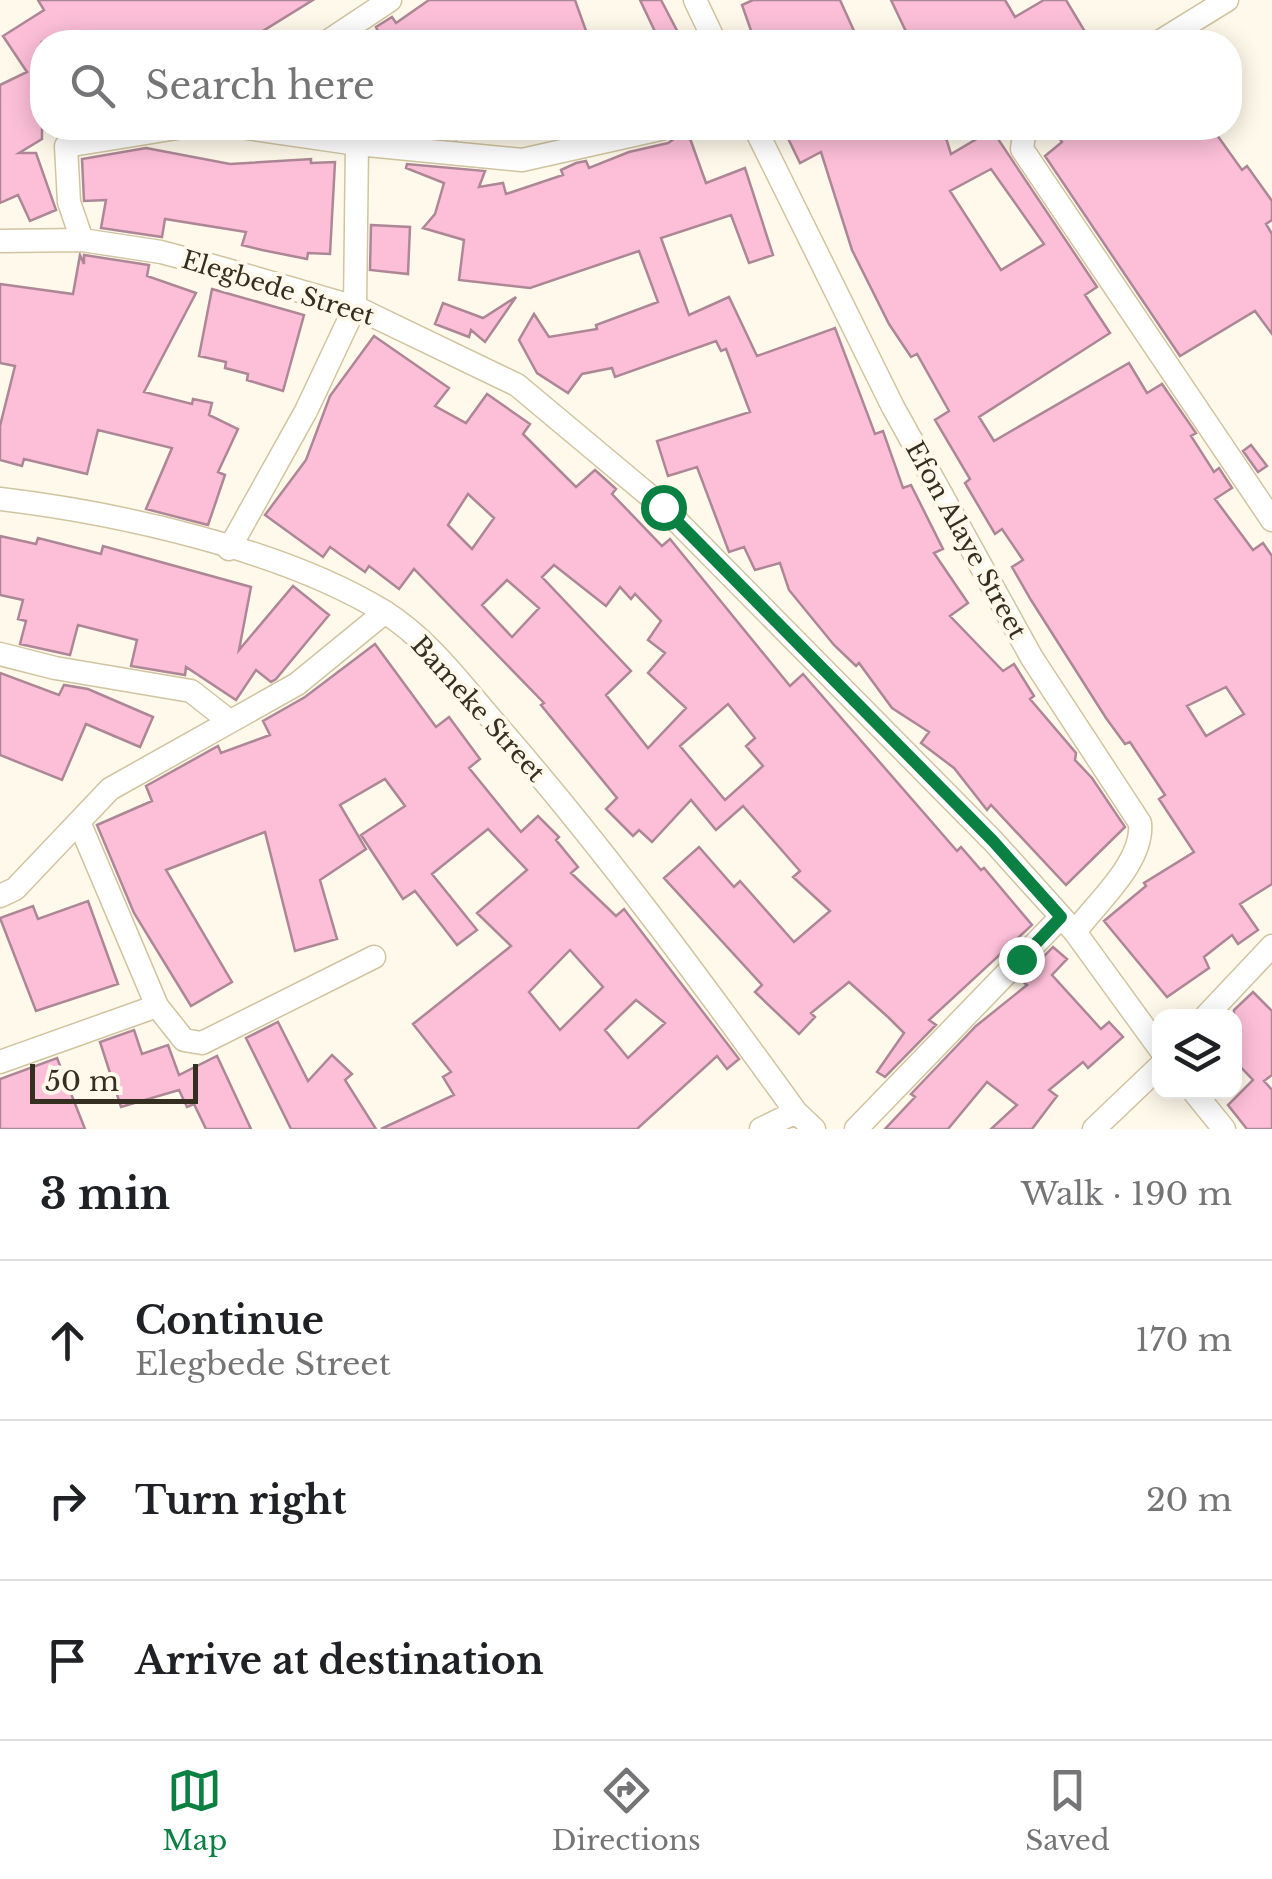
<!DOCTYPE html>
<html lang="en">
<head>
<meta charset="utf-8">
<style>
	body { margin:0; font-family:"Libre Baskerville",serif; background:#f6f6f6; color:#202124 }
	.controls { position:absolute; right:30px; bottom:30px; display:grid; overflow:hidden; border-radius:20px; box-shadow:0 5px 25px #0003 }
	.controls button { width:90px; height:90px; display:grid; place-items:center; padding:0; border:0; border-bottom:2px solid #e0e0e0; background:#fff; color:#202124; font:50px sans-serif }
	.scale { position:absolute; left:30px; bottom:25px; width:168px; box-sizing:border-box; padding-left:10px; border:5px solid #342f21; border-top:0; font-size:28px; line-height:35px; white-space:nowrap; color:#342f21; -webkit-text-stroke:8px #fef9ea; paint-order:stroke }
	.stop { position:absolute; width:30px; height:30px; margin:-22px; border:8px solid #0b8043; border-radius:50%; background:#fff }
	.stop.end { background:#0b8043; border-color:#fff; box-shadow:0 2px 10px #0008 }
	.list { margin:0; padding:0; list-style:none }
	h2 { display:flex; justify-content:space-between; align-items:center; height:130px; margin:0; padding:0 40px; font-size:42px }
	h2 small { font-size:32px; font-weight:400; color:#757577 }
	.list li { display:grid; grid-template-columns:65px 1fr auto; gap:30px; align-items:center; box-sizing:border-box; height:160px; padding:0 40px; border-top:2px solid #e0e0e0 }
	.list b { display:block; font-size:38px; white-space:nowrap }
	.list p { margin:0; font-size:32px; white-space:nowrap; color:#757577 }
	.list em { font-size:32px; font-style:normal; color:#757577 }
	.icon { flex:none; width:55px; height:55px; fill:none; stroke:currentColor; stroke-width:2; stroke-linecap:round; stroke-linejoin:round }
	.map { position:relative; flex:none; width:1272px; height:1129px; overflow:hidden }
	.search { position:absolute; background:#fff; box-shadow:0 5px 25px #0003; left:30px; right:30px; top:30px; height:110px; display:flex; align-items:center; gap:25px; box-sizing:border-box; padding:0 35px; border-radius:40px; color:#757577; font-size:38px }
	.sheet { height:610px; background:#fff }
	nav { display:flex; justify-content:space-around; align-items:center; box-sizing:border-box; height:140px; border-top:2px solid #e0e0e0; background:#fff; font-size:28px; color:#757577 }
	nav a { display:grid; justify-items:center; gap:5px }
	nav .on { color:#0b8043 }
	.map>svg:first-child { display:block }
	.building { fill:#fcbfd7; stroke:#ad8796; stroke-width:2.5; fill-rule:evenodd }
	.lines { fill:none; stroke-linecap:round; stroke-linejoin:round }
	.minor-casing { stroke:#d1c4a0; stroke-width:25 }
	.minor { stroke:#fff; stroke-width:22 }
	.route { stroke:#0b8043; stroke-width:12 }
	.labels { text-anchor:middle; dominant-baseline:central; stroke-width:8; stroke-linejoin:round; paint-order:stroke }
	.street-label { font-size:25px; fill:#342f21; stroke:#fef9ea }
</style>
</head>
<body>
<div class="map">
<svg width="1272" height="1129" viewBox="0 0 1272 1129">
	<rect width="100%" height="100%" fill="#fef9ea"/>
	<path class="building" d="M 38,0 L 313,0 L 245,42 L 214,42 L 209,33 L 193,42 L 42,42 L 42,139 L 19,153 L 36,153 L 56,210 L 30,221 L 18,195 L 0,203 L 0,85 L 27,72 L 3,36 L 44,10 Z
		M 429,0 L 575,0 L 590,42 L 565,42 L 562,33 L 534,42 L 368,42 L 379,34 L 376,27 L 392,17 L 396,23 Z
		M 640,0 L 661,0 L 683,42 L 660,42 Z
		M 753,0 L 840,0 L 859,42 L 755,42 L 742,5 Z
		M 891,0 L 1005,0 L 1015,17 L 1044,0 L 1066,0 L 1087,35 L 1075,42 L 911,42 Z
		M 411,128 L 456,128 L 456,139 L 412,134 Z
		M 783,128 L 878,128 L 879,132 L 943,128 L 951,154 L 992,130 L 1097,287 L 1085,295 L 1110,333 L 979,417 L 994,441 L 1129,363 L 1147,393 L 1162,384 L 1196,433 L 1191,436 L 1214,472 L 1219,468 L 1232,488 L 1215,499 L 1253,550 L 1263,543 L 1272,556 L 1272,884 L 1240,904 L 1258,930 L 1238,944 L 1232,935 L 1204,957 L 1209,968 L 1167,997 L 1104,921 L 1146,886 L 1144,883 L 1194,852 L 1159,799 L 1165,795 L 1130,742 L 1125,744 L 1106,718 L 1031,600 L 1012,567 L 1023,560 L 1002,529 L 995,534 L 965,483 L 970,479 L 935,420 L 949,411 L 917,354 L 911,357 L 889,324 L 852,250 L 821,152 L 800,163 ZM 991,169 L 1044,244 L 1001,270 L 950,191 ZM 1226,687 L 1244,714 L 1206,736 L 1187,706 Z
		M 1052,128 L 1212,128 L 1242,170 L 1247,166 L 1272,201 L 1272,220 L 1266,224 L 1272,234 L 1272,334 L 1255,311 L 1180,356 L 1045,156 L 1062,142 Z
		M 687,130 L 706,183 L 745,168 L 773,255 L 749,263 L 731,215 L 661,238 L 689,315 L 729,297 L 757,356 L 835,328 L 875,434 L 883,431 L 903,488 L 911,485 L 943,549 L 934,553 L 968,603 L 950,616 L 1003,671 L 1014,664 L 1034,696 L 1030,699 L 1076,753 L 1075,760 L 1092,778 L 1125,827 L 1066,885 L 991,805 L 987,810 L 954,768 L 921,743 L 929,732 L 892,708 L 859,663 L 856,666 L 834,645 L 789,590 L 780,563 L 755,570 L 744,547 L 729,552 L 697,467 L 668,476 L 657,441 L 750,412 L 726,349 L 721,351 L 716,341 L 615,377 L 612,368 L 582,374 L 568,393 L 537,373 L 519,340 L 534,314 L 549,337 L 597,329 L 596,325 L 658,302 L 639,251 L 530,288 L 459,280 L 464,240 L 423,228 L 435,214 L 444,183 L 406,168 L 407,164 L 485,171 L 479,187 L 503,183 L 506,194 L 563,175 L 561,170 L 576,163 L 586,161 L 589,168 L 629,152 L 668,143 Z
		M 146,148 L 230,164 L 311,159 L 311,163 L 335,162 L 330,254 L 308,253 L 307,259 L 262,250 L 242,245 L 246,232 L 165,219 L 162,237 L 101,228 L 106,200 L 84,201 L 82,159 Z
		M 371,225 L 410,227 L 408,274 L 370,270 Z
		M 80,255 L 84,264 L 84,255 L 149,265 L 147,276 L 196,293 L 144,392 L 192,404 L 193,399 L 212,403 L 209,415 L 238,429 L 218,472 L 225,475 L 208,525 L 146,509 L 172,448 L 98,430 L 87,474 L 24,459 L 22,466 L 0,460 L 0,426 L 15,366 L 0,363 L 0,284 L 73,294 Z
		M 212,289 L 304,315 L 283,391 L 247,380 L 248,374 L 225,368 L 226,362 L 199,356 Z
		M 516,297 L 485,342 L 471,330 L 469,337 L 435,324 L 443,303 L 483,318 Z
		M 374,336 L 449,388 L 435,406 L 466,423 L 487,394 L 530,424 L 523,434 L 576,487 L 595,470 L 616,489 L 612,494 L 662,546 L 670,539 L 790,686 L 803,674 L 957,851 L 961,847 L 981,870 L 984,868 L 1032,925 L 929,1020 L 936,1025 L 885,1077 L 877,1072 L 904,1033 L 889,1018 L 849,982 L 811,1013 L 815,1017 L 799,1034 L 755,992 L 762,985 L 664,878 L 699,847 L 734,887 L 740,881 L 794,942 L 830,911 L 793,877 L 800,871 L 743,806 L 716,830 L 691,800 L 652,842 L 639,830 L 633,836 L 606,809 L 617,798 L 541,705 L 544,703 L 414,569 L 399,589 L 369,566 L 365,572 L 330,547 L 323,557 L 265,515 L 306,460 L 330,396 ZM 468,494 L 494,518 L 472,549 L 448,525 ZM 554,565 L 606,606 L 620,587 L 631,599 L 635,594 L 661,621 L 648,640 L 665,653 L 648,673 L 686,708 L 648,748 L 606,695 L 631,671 L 542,577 ZM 507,580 L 539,608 L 512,637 L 482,605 ZM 728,704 L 755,738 L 746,746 L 763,766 L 725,800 L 680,746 Z
		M 1251,445 L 1267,466 L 1258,472 L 1243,451 Z
		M 0,536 L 36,544 L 38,538 L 101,554 L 103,546 L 251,587 L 239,650 L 293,586 L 329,615 L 276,679 L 271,682 L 256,670 L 236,700 L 186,667 L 185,675 L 131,666 L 137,640 L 78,625 L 70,655 L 20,644 L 26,621 L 18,619 L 23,600 L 0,595 Z
		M 375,644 L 436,727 L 449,717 L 480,759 L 469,768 L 521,832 L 538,816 L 559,837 L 556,840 L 578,867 L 571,873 L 616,916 L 624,909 L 739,1059 L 727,1069 L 717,1056 L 637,1129 L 381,1129 L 454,1095 L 443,1077 L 451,1072 L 413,1024 L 511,946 L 477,913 L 527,870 L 488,829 L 432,874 L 477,930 L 457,945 L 415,891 L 403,899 L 361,835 L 405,806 L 385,779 L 340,805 L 366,849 L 320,880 L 337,939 L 295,951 L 265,832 L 166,870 L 232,982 L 191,1006 L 134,913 L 97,825 L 152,801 L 146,786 L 218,746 L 221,753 L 270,735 L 263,721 L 305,697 ZM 570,950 L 603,987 L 560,1030 L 529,992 ZM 636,1000 L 665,1023 L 628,1058 L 605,1030 Z
		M 0,673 L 59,695 L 64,685 L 88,689 L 153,717 L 140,747 L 86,724 L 62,780 L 0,755 Z
		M 88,901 L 118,984 L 36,1011 L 0,918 L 33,906 L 38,919 Z
		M 1053,947 L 1067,959 L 1052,975 L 1101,1029 L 1109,1022 L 1123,1037 L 1088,1068 L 1083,1062 L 1049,1090 L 1057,1096 L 1032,1129 L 991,1129 L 1017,1105 L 987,1082 L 948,1129 L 885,1129 L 915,1097 L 911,1094 L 976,1026 L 1027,985 L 1021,980 Z
		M 1253,992 L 1272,1011 L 1272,1075 L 1264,1081 L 1272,1090 L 1272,1129 L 1247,1129 L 1228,1105 L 1253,1080 L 1234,1060 L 1234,1010 Z
		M 278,1022 L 308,1081 L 332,1055 L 352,1074 L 345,1080 L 376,1129 L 291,1129 L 246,1038 Z
		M 134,1030 L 142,1054 L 168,1045 L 179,1075 L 217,1056 L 251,1129 L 206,1129 L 194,1104 L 187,1107 L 179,1090 L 121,1107 L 100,1042 Z
		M 57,1058 L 85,1129 L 0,1129 L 0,1079 Z"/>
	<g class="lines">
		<defs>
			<path id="minor" d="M 695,0 L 715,42
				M 327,42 L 390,0
				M 1159,42 L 1227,0
				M 247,128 L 357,144 L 522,160 L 665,128
				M 755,128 L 893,407 L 1032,658 L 1140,823 C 1144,862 1097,902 1075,932
				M 1025,128 L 1022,149 L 1272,520
				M 82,240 L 69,202 L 66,146 L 177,128
				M 0,241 L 82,240 L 161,252 L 224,269 L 355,307 L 517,385 L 663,507 L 993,841 L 1075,932 L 1160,1049
				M 0,499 C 118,513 281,549 383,611 C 430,640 464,688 500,729 C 606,851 701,981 796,1112 L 814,1129
				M 229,549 L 306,411 L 355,307 L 357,144
				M 0,654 L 55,668 L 191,691 L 228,720
				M 79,822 L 157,1006 L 184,1040 L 202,1043 L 374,957
				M 0,896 L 15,889 L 110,789 L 297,684 L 385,612
				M 1206,1016 L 1272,946
				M 0,1062 L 157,1006
				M 1194,1092 L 1224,1129
				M 761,1129 L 796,1112
				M 856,1129 L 1061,917
				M 1094,1129 L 1160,1066"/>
		</defs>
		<use href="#minor" class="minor-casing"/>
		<use href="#minor" class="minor"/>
	</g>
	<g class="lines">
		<path class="route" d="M 663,507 L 993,841 L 1061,917 L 1021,959"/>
	</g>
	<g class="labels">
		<g class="street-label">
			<text transform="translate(278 288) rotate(17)">Elegbede Street</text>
			<text transform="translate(966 540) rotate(61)">Efon Alaye Street</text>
			<text transform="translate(478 709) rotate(48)">Bameke Street</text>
		</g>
	</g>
</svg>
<div class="controls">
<button><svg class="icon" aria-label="layers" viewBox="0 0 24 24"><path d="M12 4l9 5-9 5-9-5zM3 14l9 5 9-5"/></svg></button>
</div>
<div class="scale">50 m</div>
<div class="stop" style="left:663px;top:507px"></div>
<div class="stop end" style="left:1021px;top:959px"></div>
<div class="search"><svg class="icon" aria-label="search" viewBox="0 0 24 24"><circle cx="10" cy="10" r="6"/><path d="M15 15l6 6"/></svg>Search here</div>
</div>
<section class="sheet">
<h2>3 min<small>Walk · 190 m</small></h2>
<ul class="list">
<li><svg class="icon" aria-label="ahead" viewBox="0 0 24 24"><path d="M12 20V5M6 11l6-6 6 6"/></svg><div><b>Continue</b><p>Elegbede Street</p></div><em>170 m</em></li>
<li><svg class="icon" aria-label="right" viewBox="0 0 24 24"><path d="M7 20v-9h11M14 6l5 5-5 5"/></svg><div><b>Turn right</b></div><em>20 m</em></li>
<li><svg class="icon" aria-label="arrive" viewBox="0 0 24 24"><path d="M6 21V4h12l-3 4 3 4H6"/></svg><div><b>Arrive at destination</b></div></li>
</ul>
</section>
<nav>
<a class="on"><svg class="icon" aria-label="map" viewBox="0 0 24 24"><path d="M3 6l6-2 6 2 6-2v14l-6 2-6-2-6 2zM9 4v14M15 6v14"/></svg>Map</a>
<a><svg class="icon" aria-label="directions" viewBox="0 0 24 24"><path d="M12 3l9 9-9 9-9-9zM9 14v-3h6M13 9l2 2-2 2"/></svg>Directions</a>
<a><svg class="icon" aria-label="saved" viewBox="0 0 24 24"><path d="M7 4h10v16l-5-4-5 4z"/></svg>Saved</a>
</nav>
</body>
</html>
